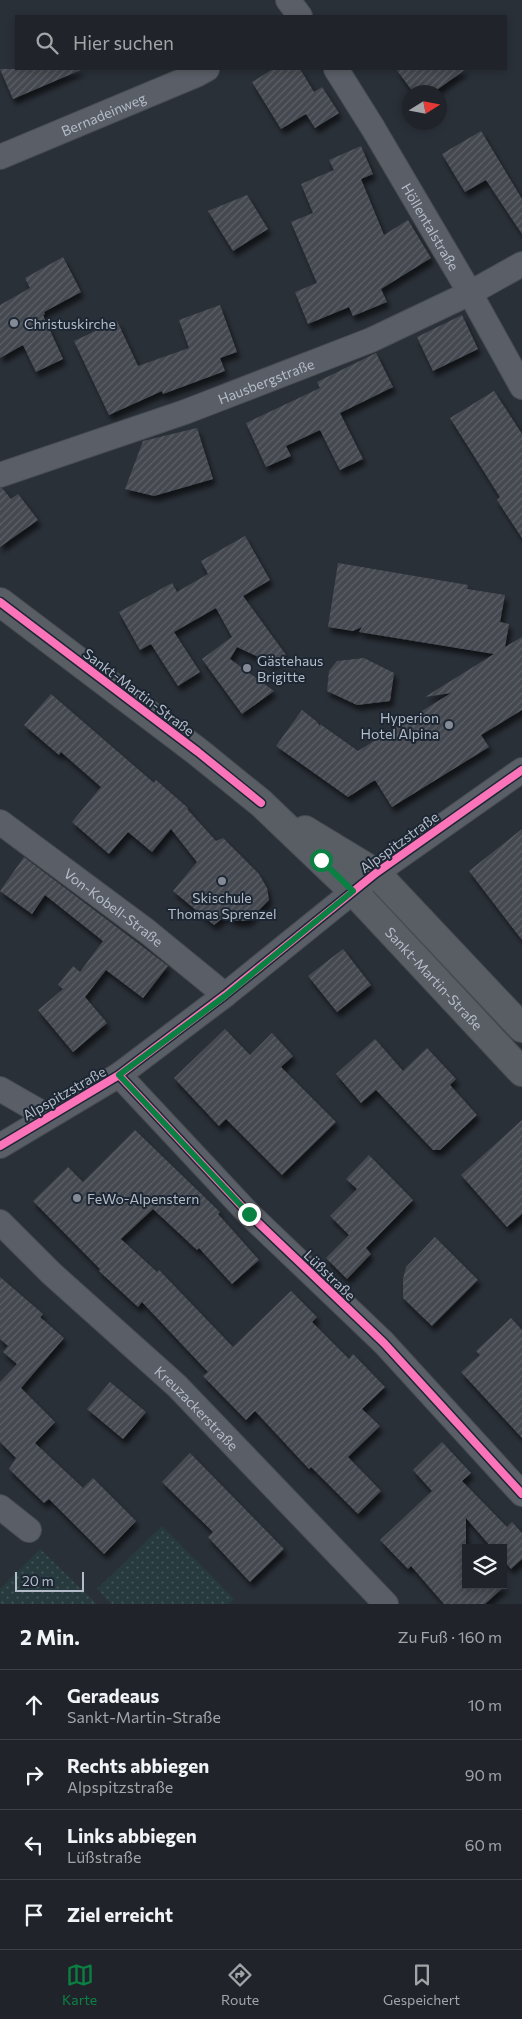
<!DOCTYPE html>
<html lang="de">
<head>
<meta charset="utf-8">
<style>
	body { margin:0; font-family:Commissioner,sans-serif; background:#282c32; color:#f1f3f6 }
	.controls { position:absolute; right:15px; bottom:15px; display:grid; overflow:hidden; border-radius:0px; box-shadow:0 2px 8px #0003 }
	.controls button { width:45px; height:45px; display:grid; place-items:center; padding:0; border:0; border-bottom:1px solid #3d4147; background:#20242a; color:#f1f3f6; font:25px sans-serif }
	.compass { position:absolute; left:402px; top:85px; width:45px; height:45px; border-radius:50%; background:#20242a; box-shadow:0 2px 8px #0003; rotate:79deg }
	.scale { position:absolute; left:15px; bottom:12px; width:69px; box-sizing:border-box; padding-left:5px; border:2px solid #b4bcc9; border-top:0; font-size:14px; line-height:18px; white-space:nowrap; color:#b4bcc9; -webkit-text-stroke:4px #1d2633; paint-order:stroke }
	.stop { position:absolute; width:15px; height:15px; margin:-11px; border:4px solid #0b8043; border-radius:50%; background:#fff }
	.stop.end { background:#0b8043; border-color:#fff; box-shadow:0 1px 5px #0008 }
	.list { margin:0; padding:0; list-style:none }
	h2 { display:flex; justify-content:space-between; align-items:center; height:65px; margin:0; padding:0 20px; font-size:21px }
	h2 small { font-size:16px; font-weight:400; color:#a2a4a8 }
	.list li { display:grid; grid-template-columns:32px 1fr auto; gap:15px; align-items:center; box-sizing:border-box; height:70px; padding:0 20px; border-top:1px solid #3d4147 }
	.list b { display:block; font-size:19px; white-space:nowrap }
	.list p { margin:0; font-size:16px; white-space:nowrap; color:#a2a4a8 }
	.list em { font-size:16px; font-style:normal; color:#a2a4a8 }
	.icon { flex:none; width:28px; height:28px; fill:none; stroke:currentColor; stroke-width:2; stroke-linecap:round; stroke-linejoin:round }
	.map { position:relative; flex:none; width:522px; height:1604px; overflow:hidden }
	.search { position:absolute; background:#20242a; box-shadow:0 2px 8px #0003; left:15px; right:15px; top:15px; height:55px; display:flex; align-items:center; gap:12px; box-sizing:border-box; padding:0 18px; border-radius:0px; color:#a2a4a8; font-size:19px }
	.sheet { height:345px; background:#20242a }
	nav { display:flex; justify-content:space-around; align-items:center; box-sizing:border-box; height:70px; border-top:1px solid #3d4147; background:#20242a; font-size:14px; color:#a2a4a8 }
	nav a { display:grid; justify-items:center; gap:2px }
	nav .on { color:#0b8043 }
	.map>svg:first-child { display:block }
	.grass { fill:url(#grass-dots) }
	.building { fill:url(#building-hatch); filter:url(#shadow) }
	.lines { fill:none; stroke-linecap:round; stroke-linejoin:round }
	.minor-casing { stroke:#484c53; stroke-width:26 }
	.secondary-casing { stroke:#484c53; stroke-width:30 }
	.minor { stroke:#5a5e66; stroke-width:24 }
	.secondary { stroke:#595d64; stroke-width:28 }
	.cycleway-casing { stroke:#1d2633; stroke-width:11 }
	.cycleway { stroke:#fb73b8; stroke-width:8 }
	.route { stroke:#0b8043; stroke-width:6 }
	.poi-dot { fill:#848b96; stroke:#1d2633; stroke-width:2 }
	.labels { text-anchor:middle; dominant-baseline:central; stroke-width:4; stroke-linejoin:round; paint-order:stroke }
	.street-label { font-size:14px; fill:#b4bcc9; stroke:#1d2633 }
	.poi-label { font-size:14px; fill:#b4bcc9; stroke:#1d2633; text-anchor:start }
</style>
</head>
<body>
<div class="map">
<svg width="522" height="1604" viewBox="0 0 522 1604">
	<defs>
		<pattern id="grass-dots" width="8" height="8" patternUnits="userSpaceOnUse" patternTransform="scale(1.25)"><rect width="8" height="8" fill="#273a3e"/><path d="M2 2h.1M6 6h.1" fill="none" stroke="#445559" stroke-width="1.8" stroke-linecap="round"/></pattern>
		<pattern id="building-hatch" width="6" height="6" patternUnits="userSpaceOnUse" patternTransform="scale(1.25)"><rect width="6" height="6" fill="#444950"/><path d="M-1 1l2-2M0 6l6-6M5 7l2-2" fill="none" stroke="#5d6168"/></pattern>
		<filter id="shadow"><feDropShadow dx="3" dy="5.5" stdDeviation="2.5" flood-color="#0009"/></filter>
	</defs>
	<rect width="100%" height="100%" fill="#2a3038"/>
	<path class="grass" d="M 162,1526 L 234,1599 L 229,1604 L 112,1604 L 97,1589 Z
		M 40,1549 L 97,1604 L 0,1604 L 0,1589 Z"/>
	<path class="building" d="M 0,69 L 83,69 L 13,99 Z
		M 273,69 L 300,69 L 314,92 L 322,87 L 339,113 L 315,128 L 306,114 L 281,129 L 252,82 Z
		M 396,69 L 466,69 L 434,92 L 413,92 Z
		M 481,131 L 522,199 L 522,234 L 486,180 L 465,192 L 442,154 Z
		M 361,146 L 373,174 L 361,179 L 384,235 L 408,220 L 431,258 L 381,289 L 387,302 L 353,316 L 349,307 L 308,324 L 295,292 L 317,283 L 291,222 L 313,213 L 301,184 L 334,170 L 329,160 Z
		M 247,195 L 268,229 L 233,251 L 208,211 Z
		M 63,257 L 81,292 L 44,312 L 45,314 L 43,315 L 63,359 L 36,372 L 23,345 L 0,358 L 0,305 L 30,288 L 25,278 Z
		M 220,305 L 237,352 L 220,358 L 225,371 L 163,394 L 162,391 L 109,415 L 74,341 L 117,321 L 138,366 L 189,348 L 179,320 Z
		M 462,315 L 478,349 L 433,371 L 417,337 Z
		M 376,353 L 393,387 L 340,413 L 363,459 L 340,470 L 320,430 L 286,446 L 291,456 L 266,467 L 246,423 L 320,388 L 317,382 Z
		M 494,391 L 522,434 L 522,538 L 497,500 L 500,497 L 450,418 Z
		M 197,428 L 213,479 L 154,496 L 125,489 L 143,441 Z
		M 0,488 L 2,488 L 11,499 L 18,494 L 38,520 L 0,547 Z
		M 245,536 L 270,580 L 243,596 L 286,655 L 273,664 L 237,647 L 230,659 L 274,691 L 242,714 L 202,659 L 232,637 L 216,608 L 174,632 L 200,672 L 178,686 L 151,644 L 140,650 L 119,612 L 172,583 L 177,592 L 208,574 L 201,561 Z
		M 338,563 L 468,585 L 467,589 L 505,595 L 500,622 L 509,624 L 505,647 L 522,637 L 522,710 L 481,735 L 489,747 L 392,807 L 375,780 L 348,797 L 276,746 L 302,710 L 316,721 L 320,726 L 320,724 L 358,751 L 451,693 L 425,697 L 494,654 L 359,632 L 362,627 L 353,631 L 328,627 Z
		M 364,658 L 394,673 L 390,701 L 357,705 L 327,691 L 329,671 L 337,661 Z
		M 51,694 L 154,783 L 156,780 L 188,808 L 187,809 L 216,841 L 223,838 L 259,874 L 267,888 L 269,900 L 248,921 L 236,921 L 225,916 L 214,925 L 173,891 L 197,862 L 171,829 L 152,852 L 128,832 L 109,854 L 72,822 L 101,787 L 61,752 L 59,755 L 24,725 Z
		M 522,829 L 522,940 L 469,871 Z
		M 24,857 L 168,966 L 143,998 L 106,970 L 85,997 L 107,1023 L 73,1052 L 38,1010 L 63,989 L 58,985 L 73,966 L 80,972 L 103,941 L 45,895 L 32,914 L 0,891 Z
		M 343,949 L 371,985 L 337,1012 L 308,976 Z
		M 225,1029 L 250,1055 L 272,1033 L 293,1056 L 281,1067 L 336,1122 L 282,1175 L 226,1119 L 219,1126 L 174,1078 Z
		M 375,1039 L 403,1071 L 427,1048 L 456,1079 L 450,1085 L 477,1115 L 440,1150 L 433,1150 L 376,1090 L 361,1103 L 336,1074 Z
		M 522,1120 L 522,1214 L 507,1227 L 461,1175 Z
		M 135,1130 L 220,1212 L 218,1214 L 259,1260 L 232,1284 L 199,1248 L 197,1250 L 153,1209 L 121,1239 L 157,1272 L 159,1270 L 233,1347 L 291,1291 L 317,1317 L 312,1322 L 349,1359 L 353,1354 L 385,1387 L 362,1409 L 380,1426 L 348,1457 L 381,1491 L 358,1514 L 311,1467 L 309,1469 L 255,1411 L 246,1420 L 203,1376 L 208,1372 L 142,1302 L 138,1307 L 99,1271 L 100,1269 L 33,1201 L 68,1167 L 83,1182 Z
		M 369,1155 L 413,1200 L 366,1248 L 371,1254 L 347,1279 L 326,1258 L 349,1235 L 330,1216 L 357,1189 L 346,1179 Z
		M 435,1237 L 478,1280 L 432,1326 L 403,1298 L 403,1279 L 406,1267 Z
		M 0,1277 L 43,1314 L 40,1317 L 64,1338 L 21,1388 L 55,1422 L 35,1443 L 83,1488 L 93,1478 L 136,1521 L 104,1554 L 49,1499 L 44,1503 L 9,1469 L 16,1458 L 0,1442 L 0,1382 L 17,1364 L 3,1352 L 8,1346 L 0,1339 Z
		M 511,1318 L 522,1330 L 522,1438 L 461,1372 L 480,1355 L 476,1351 Z
		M 110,1382 L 146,1412 L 123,1439 L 87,1409 Z
		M 442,1442 L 471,1473 L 462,1481 L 507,1527 L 512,1522 L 522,1533 L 522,1559 L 511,1569 L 503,1560 L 503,1548 L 492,1548 L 466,1518 L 466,1585 L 506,1585 L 485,1604 L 444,1604 L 411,1566 L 408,1569 L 380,1540 L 432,1491 L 413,1470 Z
		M 190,1453 L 284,1549 L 250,1582 L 208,1537 L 213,1532 L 162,1482 Z"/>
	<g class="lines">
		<defs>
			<g id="minor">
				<path d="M 288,0 L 300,16"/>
				<path id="s1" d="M 336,69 L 373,128 L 470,293 L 522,387"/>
				<path id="s2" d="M 0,157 L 196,75 L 207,69"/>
				<path id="s3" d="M 0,475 L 185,412 L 371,340 L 470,293 L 522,264"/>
				<path id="s4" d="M 0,822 L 148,932 L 225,995"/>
				<path d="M 119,1075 L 249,1214 L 384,1343 L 522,1494"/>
				<path d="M 0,1089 L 47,1116"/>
				<path d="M 0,1146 L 119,1075 L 225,995 L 376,873 L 522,770"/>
				<path id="s5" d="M 0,1222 L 51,1273 L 177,1386 L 386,1604"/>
				<path d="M 0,1507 L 29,1530"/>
			</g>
			<g id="secondary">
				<path id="s6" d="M 0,602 L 198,752 L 261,803 L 353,891 L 522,1072"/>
				<path d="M 305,830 L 376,873 L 522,1028"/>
			</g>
		</defs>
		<use href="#minor" class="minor-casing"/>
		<use href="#secondary" class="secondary-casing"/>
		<use href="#minor" class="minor"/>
		<use href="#secondary" class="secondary"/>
		<defs>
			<path id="cycleway" d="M 0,602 L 198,752 L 261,803
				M 119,1075 L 249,1214 L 384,1343 L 522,1494
				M 0,1146 L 119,1075 L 225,995 L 376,873 L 522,770"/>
		</defs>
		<use href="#cycleway" class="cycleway-casing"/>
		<use href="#cycleway" class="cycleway"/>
	</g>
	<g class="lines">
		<path class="route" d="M 249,1214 L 119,1075 L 225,996 L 353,891 L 321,860"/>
	</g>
	<g class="poi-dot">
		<circle cx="14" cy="323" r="5"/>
		<circle cx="247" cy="668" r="5"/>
		<circle cx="449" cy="725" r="5"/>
		<circle cx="222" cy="881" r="5"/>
		<circle cx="77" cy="1198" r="5"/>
	</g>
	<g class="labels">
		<g class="street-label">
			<text stroke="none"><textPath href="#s2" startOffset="112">Bernadeinweg</textPath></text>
			<text stroke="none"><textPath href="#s1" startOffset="184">Höllentalstraße</textPath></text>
			<text stroke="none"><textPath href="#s3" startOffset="282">Hausbergstraße</textPath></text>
			<text transform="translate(139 692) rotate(37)">Sankt-Martin-Straße</text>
			<text transform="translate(399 842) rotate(-36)">Alpspitzstraße</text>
			<text stroke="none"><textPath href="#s4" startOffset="142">Von-Kobell-Straße</textPath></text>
			<text stroke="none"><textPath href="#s6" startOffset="576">Sankt-Martin-Straße</textPath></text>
			<text transform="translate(64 1093) rotate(-30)">Alpspitzstraße</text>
			<text transform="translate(330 1275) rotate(44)">Lüßstraße</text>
			<text stroke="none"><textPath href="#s5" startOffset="271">Kreuzackerstraße</textPath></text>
		</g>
		<g class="poi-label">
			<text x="24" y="323">Christuskirche</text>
			<text x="257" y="660">Gästehaus<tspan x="257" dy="16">Brigitte</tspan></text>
			<text x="439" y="717" text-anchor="end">Hyperion<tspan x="439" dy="16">Hotel Alpina</tspan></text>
			<text x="222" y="897" text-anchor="middle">Skischule<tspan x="222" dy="16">Thomas Sprenzel</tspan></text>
			<text x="87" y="1198">FeWo-Alpenstern</text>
		</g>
	</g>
</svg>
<div class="controls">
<button><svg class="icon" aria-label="layers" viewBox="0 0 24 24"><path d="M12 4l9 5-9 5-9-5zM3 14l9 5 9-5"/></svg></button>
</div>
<svg class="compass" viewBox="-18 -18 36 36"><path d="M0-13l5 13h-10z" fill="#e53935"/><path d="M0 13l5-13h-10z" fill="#a2a4a8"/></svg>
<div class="scale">20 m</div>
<div class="stop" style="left:321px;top:860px"></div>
<div class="stop end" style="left:249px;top:1214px"></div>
<div class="search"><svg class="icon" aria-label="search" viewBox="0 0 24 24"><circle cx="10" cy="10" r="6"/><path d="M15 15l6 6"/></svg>Hier suchen</div>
</div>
<section class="sheet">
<h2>2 Min.<small>Zu Fuß · 160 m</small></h2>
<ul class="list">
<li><svg class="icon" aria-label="ahead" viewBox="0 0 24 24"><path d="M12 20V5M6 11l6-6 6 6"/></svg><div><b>Geradeaus</b><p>Sankt-Martin-Straße</p></div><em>10 m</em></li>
<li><svg class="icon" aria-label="right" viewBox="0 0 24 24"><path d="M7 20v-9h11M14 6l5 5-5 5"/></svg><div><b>Rechts abbiegen</b><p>Alpspitzstraße</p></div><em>90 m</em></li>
<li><svg class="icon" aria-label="left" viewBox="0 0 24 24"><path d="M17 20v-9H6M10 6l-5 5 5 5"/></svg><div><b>Links abbiegen</b><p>Lüßstraße</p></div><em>60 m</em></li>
<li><svg class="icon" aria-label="arrive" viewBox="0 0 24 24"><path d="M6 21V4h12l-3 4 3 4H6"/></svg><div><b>Ziel erreicht</b></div></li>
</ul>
</section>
<nav>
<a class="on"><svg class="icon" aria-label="map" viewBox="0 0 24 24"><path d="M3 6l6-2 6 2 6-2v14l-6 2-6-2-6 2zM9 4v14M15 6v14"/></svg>Karte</a>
<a><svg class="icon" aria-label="directions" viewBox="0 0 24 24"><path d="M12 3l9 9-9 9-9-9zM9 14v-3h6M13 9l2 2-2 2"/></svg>Route</a>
<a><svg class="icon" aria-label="saved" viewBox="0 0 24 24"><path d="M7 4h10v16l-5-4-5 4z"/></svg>Gespeichert</a>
</nav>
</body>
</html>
